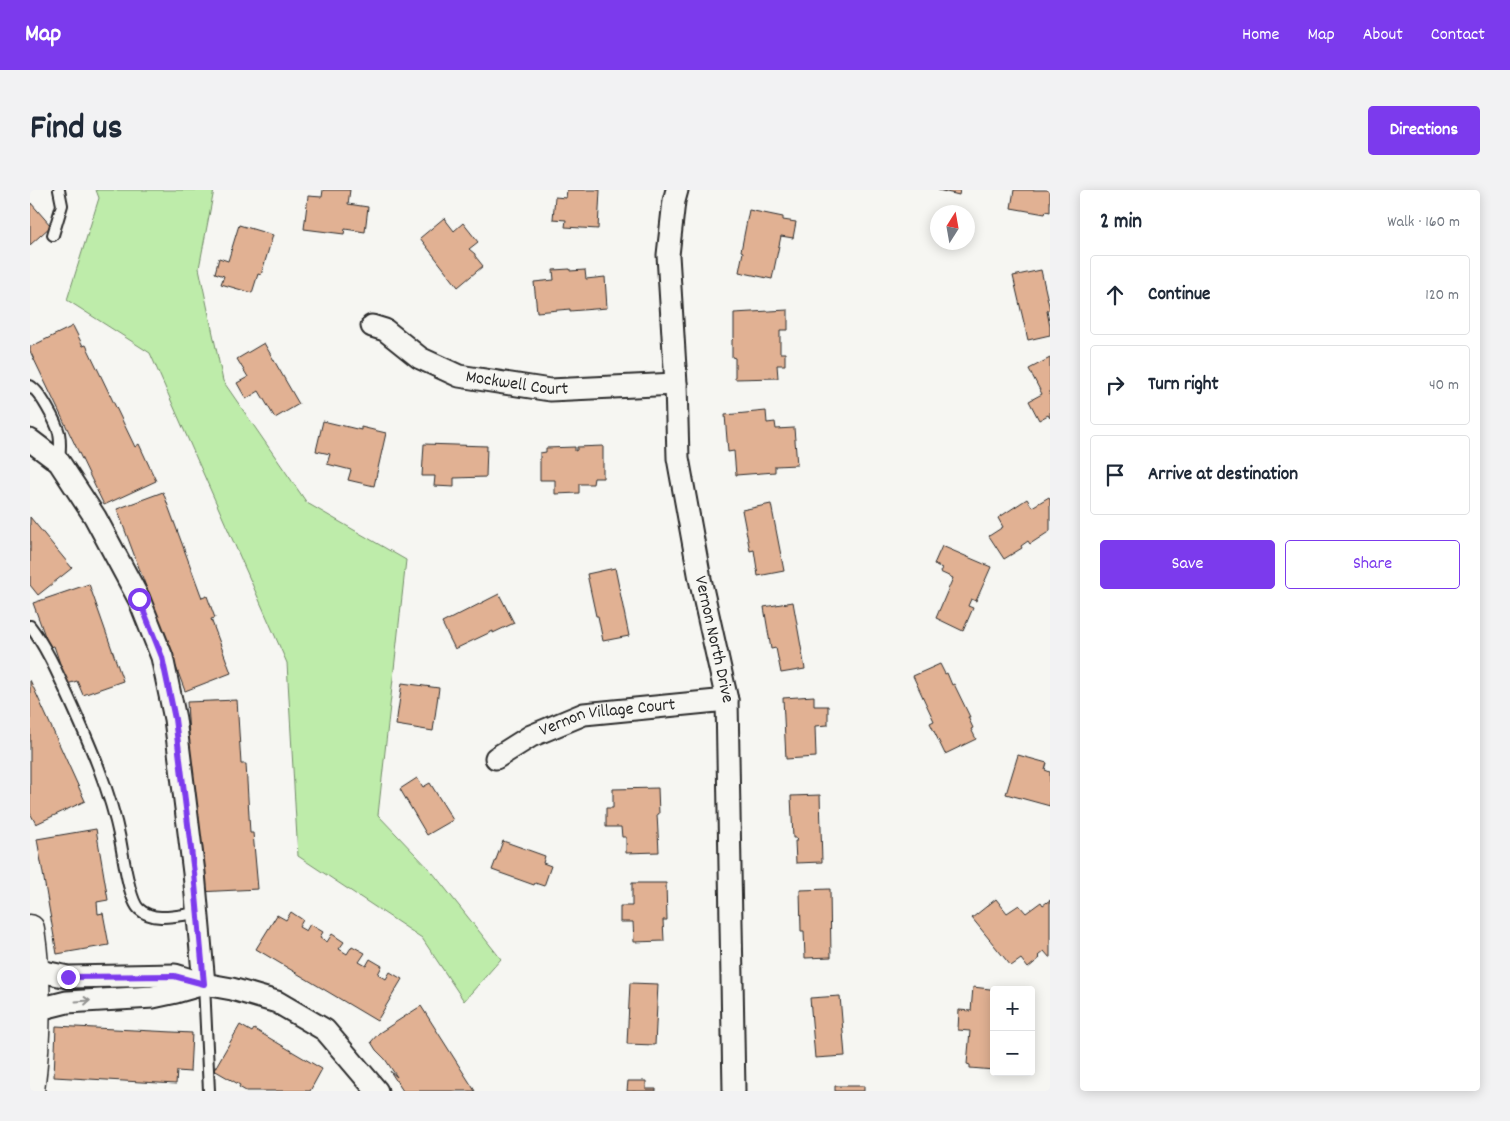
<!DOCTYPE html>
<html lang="en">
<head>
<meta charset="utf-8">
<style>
	body { margin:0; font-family:Dekko,sans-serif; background:#f2f2f3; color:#1f2937 }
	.controls { position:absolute; right:15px; bottom:15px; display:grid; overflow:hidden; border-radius:5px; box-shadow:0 2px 12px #0003 }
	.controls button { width:45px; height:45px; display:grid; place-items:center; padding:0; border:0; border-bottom:1px solid #e0e1e3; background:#fff; color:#1f2937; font:25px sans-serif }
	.compass { position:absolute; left:900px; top:15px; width:45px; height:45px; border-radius:50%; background:#fff; box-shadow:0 2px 12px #0003; rotate:11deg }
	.stop { position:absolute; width:15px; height:15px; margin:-11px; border:4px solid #7c3aed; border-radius:50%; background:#fff }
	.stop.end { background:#7c3aed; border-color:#fff; box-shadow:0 1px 5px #0008 }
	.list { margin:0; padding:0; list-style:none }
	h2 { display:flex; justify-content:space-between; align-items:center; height:65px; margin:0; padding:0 20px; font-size:21px }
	h2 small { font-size:16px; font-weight:400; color:#747a83 }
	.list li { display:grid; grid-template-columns:32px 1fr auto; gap:15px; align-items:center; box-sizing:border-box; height:80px; margin:0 10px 10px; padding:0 10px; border:1px solid #e0e1e3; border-radius:5px }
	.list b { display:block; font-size:19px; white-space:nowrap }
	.list em { font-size:16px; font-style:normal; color:#747a83 }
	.actions { display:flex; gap:10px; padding:15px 20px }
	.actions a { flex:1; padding:11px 0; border:1px solid #7c3aed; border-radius:5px; text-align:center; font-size:18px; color:#7c3aed }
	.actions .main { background:#7c3aed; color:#fff }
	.icon { flex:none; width:28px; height:28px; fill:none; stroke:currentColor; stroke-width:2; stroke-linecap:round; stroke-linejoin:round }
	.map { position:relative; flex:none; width:1020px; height:901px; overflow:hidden; border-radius:5px }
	header { display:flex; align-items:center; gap:30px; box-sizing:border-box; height:70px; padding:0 25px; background:#7c3aed; color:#fff }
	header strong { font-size:24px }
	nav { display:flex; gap:28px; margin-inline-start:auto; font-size:18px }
	.intro { display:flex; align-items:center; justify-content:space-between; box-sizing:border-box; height:120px; padding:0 30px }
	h1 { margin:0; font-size:35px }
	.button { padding:12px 22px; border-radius:5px; background:#7c3aed; color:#fff; font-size:18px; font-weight:700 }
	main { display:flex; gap:30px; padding:0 30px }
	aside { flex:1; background:#fff; border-radius:5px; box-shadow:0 2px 12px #0003 }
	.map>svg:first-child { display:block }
	.green { fill:#beecaa; stroke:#748c6a }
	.building { fill:#e1b193; stroke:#2b2b2b }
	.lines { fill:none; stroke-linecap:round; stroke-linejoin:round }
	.lane-casing { stroke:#2b2b2b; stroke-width:14 }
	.street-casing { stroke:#2b2b2b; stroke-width:25 }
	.secondary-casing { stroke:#2b2b2b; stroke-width:31 }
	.lane { stroke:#f6f6f2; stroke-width:10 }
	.street { stroke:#f6f6f2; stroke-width:21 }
	.secondary { stroke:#f6f6f2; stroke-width:28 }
	.oneway { stroke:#90908e }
	.route { stroke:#7c3aed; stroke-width:6 }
	.labels { text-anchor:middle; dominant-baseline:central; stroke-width:4; stroke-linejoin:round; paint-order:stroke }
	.street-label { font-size:18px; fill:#2b2b2b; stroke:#f6f6f2 }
</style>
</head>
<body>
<header>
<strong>Map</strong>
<nav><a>Home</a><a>Map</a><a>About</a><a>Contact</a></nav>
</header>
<div class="intro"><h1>Find us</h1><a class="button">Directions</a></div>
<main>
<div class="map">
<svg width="1020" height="901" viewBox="0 0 1020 901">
	<rect width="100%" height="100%" fill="#f6f6f2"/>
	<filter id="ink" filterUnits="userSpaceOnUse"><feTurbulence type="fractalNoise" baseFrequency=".02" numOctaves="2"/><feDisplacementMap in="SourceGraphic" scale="10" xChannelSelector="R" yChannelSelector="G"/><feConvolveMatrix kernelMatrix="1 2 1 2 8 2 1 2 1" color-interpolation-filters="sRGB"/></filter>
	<g filter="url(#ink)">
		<path class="green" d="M 66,0 L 184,0 L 169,78 L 193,191 L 277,313 L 376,370 L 348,625 L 403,683 L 471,769 L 434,811 L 392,748 L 268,666 L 257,473 L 120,163 L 37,110 L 69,8 Z"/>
		<path class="building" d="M 293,0 L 320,0 L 318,14 L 338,17 L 335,42 L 315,39 L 314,44 L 274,39 L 278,6 L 292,7 Z
			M 537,0 L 570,0 L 568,39 L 535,37 L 536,30 L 523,29 L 525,7 L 536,8 Z
			M 908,0 L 930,0 L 929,5 Z
			M 984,0 L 1020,0 L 1020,22 L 1016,21 L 1015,24 L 981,18 Z
			M 0,12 L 21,36 L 0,55 Z
			M 719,20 L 753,27 L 753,30 L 766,32 L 763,48 L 751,46 L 742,89 L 709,82 L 713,62 L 711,61 Z
			M 414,28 L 424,41 L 433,33 L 448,52 L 439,59 L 445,64 L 445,66 L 453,76 L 428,97 L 390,48 Z
			M 209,35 L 243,45 L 231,85 L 228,84 L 222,103 L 191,94 L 194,86 L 185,83 L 189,68 L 198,71 Z
			M 540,79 L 540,81 L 555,80 L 556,89 L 575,87 L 577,118 L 540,121 L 540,119 L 507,122 L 504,92 L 524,90 L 523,80 Z
			M 1011,80 L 1020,120 L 1017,121 L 1020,137 L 1020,145 L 998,150 L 983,86 Z
			M 758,120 L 758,140 L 750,140 L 750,163 L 755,163 L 755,175 L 747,175 L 748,188 L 705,189 L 705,168 L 702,167 L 702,150 L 704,148 L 704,123 Z
			M 43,136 L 53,156 L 56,155 L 105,257 L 109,254 L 126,291 L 74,315 L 0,161 L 0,157 Z
			M 234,153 L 269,214 L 245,228 L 229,201 L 216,209 L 207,193 L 218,187 L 207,169 Z
			M 1020,168 L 1020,228 L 1018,225 L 1009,230 L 999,211 L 1012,204 L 999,179 Z
			M 736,221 L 737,233 L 745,232 L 746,239 L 764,238 L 767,275 L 745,276 L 745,282 L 706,285 L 704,261 L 698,262 L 695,225 Z
			M 293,231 L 331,240 L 331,237 L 356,243 L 344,296 L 318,290 L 321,280 L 297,274 L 300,264 L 286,261 Z
			M 394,254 L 457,256 L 456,287 L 424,288 L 424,297 L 404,296 L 405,286 L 392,286 Z
			M 573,256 L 573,288 L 564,288 L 563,294 L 549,294 L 549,303 L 525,304 L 525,290 L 510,290 L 510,263 L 516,262 L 516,258 L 545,257 L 545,261 L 547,260 L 547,257 Z
			M 133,302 L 172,408 L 177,406 L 185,428 L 181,429 L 201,483 L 155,501 L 87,319 Z
			M 1019,307 L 1020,309 L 1020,341 L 1000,354 L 998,351 L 991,356 L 992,358 L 974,369 L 959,346 L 973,337 L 968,328 L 997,309 L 1002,317 Z
			M 741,314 L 754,381 L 728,386 L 724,360 L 720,361 L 712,320 Z
			M 0,327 L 42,378 L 8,405 L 0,395 Z
			M 912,356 L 961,377 L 946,411 L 941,409 L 938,416 L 943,418 L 933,441 L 906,428 L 923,388 L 910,382 L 912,378 L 904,374 Z
			M 585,378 L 599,446 L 573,451 L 568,426 L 566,426 L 557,384 Z
			M 59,394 L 93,491 L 53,505 L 47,491 L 37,494 L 24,456 L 19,457 L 3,413 Z
			M 469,404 L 484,433 L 463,443 L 463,441 L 425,459 L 412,433 Z
			M 763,412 L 775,479 L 751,483 L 746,458 L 741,459 L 734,417 Z
			M 910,474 L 915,484 L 917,483 L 922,495 L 924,494 L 940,527 L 938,527 L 943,538 L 941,539 L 946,549 L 915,564 L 900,533 L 904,531 L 883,486 Z
			M 0,490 L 55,611 L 6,634 L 0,623 Z
			M 372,493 L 409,498 L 403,541 L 366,535 Z
			M 784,506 L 784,516 L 798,516 L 798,535 L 785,536 L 786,567 L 756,569 L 753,508 Z
			M 207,510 L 211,574 L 216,574 L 220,643 L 223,643 L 228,699 L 168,702 L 157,512 Z
			M 988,565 L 1017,573 L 1015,580 L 1020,582 L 1020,616 L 976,604 Z
			M 387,588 L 393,597 L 400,593 L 423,630 L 397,645 L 370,599 Z
			M 628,598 L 629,624 L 627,624 L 629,662 L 596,663 L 596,647 L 592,647 L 591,637 L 576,637 L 576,618 L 583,618 L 583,599 Z
			M 790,605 L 792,672 L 766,673 L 765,651 L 767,651 L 766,648 L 763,648 L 761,606 Z
			M 66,639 L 78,710 L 67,712 L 68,724 L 73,723 L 79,755 L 27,764 L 7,649 Z
			M 473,651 L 515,666 L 513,673 L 521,676 L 514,696 L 505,693 L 504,695 L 462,680 Z
			M 602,693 L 636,693 L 637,730 L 633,730 L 634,751 L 604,752 L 603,732 L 590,732 L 590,716 L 602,716 Z
			M 800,699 L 801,767 L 775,768 L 774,741 L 771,741 L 770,700 Z
			M 966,709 L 977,723 L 989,715 L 996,723 L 1011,712 L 1013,715 L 1020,710 L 1020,768 L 1014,761 L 1008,766 L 1010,768 L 998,778 L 991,769 L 981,776 L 942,728 Z
			M 261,722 L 273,730 L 269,737 L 276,741 L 280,734 L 293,742 L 290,747 L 297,752 L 302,744 L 314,752 L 309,759 L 317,764 L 322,756 L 335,763 L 329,772 L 336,776 L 340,769 L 352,776 L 348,784 L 356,789 L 360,782 L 372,789 L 347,831 L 226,759 L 247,725 L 256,730 Z
			M 600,793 L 628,794 L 625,855 L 597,854 Z
			M 943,797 L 968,800 L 964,800 L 964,880 L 940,878 L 940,875 L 937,874 L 940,841 L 928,840 L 929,820 L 941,821 Z
			M 810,806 L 815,866 L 785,868 L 780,808 Z
			M 391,816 L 445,901 L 373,901 L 360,881 L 367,887 L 355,869 L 346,860 L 341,852 L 349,843 Z
			M 210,835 L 222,842 L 224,839 L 292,879 L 280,901 L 216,901 L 209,897 L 210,895 L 184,880 Z
			M 26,836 L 162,843 L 160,882 L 147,881 L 146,894 L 24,887 Z
			M 598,891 L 616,891 L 616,899 L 626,899 L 626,901 L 597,901 Z
			M 805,896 L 834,896 L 834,901 L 805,901 Z"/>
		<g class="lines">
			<defs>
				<path id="lane" d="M 23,45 L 32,15 L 29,0
					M 0,196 C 10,201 26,232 29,243 C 31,253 30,262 29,271
					M 0,436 C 16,457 27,482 38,506 C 59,552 80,600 90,649 C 93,664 99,710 109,719 C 124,733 149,725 168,723
					M 174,794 L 179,901"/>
				<g id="street">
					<path id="s1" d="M 647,0 L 644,11 L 638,65 L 646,194 L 648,268 L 670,389 L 697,510 L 704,901"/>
					<path id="s2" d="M 342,136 L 355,140 L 390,168 L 429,186 L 520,200 L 646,194"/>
					<path d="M 0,250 L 29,272 L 65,327 L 109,409 L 132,467 L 145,529 L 164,683 L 174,794"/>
					<path id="s3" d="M 466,568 L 501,546 L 554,524 L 697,510"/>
					<path d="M 5,780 L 38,787 L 145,785 L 174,794 L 202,799 L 247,812 L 295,840 L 347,901"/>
					<path d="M 5,820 L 37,812 L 123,807 L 146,802 L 174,794"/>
				</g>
				<path id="secondary" d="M 0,739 C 8,792 7,847 0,901"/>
			</defs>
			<use href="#lane" class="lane-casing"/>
			<use href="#street" class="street-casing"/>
			<use href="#secondary" class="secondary-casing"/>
			<use href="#lane" class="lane"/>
			<use href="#street" class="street"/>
			<use href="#secondary" class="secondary"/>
		</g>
		<defs><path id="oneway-shaft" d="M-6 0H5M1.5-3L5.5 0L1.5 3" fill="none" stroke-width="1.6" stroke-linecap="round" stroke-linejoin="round" transform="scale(1.25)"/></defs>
		<use class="oneway" href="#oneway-shaft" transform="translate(53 811) rotate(-4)"/>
	</g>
	<g class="lines" filter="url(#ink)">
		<path class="route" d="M 38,787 L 144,786 L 174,794 L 164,683 L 145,529 L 132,467 L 109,409"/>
	</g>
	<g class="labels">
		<g class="street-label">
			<text stroke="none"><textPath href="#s2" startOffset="160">Mockwell Court</textPath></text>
			<text stroke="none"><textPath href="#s1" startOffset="454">Vernon North Drive</textPath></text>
			<text stroke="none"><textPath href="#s3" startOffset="121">Vernon Village Court</textPath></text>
		</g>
	</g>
</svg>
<div class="controls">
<button>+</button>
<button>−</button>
</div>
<svg class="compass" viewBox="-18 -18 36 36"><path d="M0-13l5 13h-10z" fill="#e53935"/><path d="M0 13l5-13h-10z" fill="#747a83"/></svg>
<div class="stop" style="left:109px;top:409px"></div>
<div class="stop end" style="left:38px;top:787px"></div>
</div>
<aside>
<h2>2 min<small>Walk · 160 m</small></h2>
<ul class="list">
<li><svg class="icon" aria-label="ahead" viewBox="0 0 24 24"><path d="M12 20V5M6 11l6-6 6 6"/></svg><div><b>Continue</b></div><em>120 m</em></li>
<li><svg class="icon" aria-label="right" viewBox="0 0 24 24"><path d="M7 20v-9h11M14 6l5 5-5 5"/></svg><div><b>Turn right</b></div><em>40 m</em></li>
<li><svg class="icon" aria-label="arrive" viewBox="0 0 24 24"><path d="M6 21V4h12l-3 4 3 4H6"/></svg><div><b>Arrive at destination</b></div></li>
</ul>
<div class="actions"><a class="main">Save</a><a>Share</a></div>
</aside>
</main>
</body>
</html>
